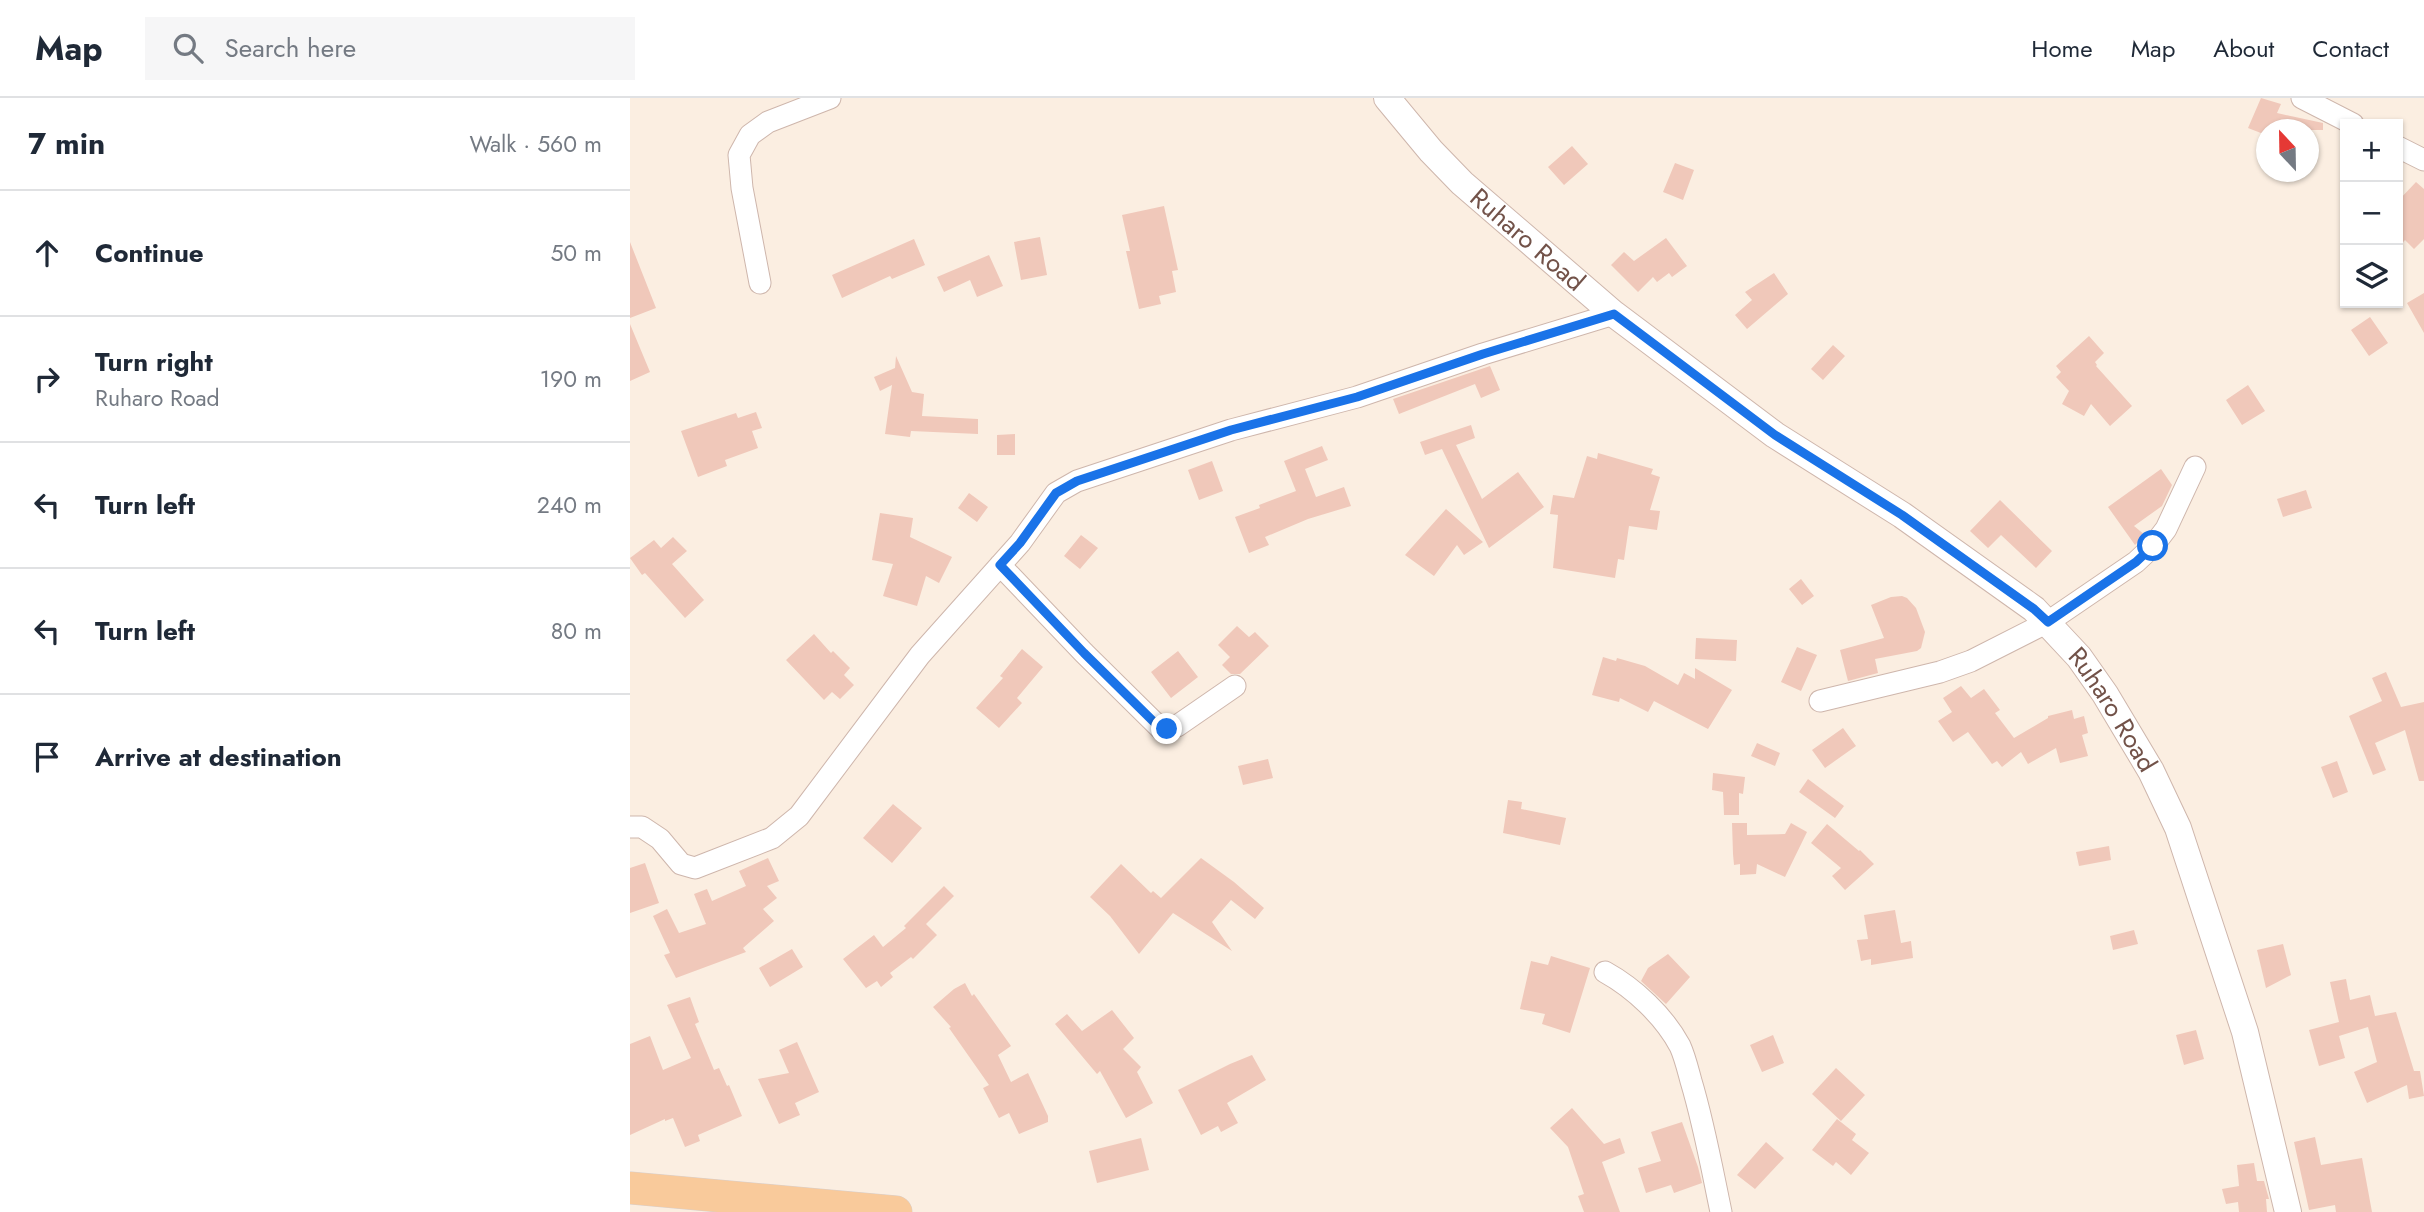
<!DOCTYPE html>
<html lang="en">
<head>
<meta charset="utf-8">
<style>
	body { margin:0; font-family:Jost,sans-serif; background:#f6f6f7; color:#1f2937 }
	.controls { position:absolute; right:21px; top:21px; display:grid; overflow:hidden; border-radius:0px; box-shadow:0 2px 5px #0004 }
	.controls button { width:63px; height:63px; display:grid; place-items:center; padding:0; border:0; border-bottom:2px solid #e0e1e3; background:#fff; color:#1f2937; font:35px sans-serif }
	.compass { position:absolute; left:1626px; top:21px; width:63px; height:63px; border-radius:50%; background:#fff; box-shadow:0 2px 5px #0004; rotate:338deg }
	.stop { position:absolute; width:21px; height:21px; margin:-16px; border:5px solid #1a73e8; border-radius:50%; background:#fff }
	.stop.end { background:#1a73e8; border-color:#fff; box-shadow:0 2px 7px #0008 }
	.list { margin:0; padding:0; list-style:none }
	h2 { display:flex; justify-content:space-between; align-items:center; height:91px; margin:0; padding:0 28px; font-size:30px }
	h2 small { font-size:23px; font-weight:400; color:#747a83 }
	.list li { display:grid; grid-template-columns:46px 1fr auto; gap:21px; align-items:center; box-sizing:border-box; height:126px; padding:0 28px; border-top:2px solid #e0e1e3 }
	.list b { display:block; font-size:26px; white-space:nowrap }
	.list p { margin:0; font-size:23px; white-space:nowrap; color:#747a83 }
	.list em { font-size:23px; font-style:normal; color:#747a83 }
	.icon { flex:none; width:38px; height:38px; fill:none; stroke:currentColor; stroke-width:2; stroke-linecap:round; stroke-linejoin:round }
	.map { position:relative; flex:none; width:1794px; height:1114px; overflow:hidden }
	header { display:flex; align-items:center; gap:42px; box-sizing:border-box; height:98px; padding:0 35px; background:#fff; border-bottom:2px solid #e0e1e3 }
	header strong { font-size:33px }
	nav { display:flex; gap:38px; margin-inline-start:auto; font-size:24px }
	.search { width:490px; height:63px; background:#f6f6f7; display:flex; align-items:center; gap:18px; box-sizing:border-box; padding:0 24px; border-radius:0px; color:#747a83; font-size:26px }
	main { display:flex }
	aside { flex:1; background:#fff }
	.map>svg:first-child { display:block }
	.building { fill:#f0c8ba }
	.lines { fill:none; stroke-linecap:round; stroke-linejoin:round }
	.minor-casing { stroke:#ceb6ac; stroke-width:23 }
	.tertiary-casing { stroke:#ceb6ac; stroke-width:28 }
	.primary-casing { stroke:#d8cfcc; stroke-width:33 }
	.minor { stroke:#fff; stroke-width:21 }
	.tertiary { stroke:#fff; stroke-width:26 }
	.primary { stroke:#f9ca9b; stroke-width:32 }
	.route { stroke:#1a73e8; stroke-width:9 }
	.labels { text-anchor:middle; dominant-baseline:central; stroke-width:5; stroke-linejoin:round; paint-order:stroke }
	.street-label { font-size:26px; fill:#725249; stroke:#fff2e7 }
</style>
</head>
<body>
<header>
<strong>Map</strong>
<div class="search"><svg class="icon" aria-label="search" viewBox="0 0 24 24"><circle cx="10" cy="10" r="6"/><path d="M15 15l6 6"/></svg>Search here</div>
<nav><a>Home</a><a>Map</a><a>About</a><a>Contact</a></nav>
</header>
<main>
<aside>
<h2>7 min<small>Walk · 560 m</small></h2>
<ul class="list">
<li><svg class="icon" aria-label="ahead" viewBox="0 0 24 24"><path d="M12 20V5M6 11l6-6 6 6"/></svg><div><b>Continue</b></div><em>50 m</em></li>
<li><svg class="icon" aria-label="right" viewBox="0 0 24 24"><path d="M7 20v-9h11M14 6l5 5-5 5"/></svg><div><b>Turn right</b><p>Ruharo Road</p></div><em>190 m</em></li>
<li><svg class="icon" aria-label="left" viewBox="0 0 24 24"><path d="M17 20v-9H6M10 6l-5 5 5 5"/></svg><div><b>Turn left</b></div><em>240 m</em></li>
<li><svg class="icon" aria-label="left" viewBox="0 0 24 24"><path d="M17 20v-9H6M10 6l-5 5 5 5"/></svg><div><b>Turn left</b></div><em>80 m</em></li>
<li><svg class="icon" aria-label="arrive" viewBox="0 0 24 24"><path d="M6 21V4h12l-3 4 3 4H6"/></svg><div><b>Arrive at destination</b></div></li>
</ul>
</aside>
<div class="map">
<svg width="1794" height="1114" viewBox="0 0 1794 1114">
	<rect width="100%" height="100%" fill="#fbeee1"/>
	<path class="building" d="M 1631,0 L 1651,6 L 1647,15 L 1693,25 L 1693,32 L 1636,32 L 1636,37 L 1618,30 Z
		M 942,48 L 958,66 L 934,87 L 918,69 Z
		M 1045,65 L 1064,72 L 1053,102 L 1033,94 Z
		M 1786,84 L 1794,91 L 1794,141 L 1784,151 L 1775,142 L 1768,150 L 1768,103 Z
		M 534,108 L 548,172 L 542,173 L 546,194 L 529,198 L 531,206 L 509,211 L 496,153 L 500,153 L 492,117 Z
		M 410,139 L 417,177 L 391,182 L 384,144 Z
		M 1036,140 L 1057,168 L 1042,179 L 1039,175 L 1027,184 L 1023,179 L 1008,194 L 981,167 L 994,154 L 1004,163 Z
		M 284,141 L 295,167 L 262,181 L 260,178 L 212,200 L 202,177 Z
		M 0,144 L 26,210 L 0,220 Z
		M 359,157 L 373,188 L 347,199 L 340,182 L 314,194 L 307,179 Z
		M 1144,175 L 1158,196 L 1117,231 L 1105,217 L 1122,202 L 1115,194 Z
		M 1794,195 L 1794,235 L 1777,205 Z
		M 1740,219 L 1758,245 L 1739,258 L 1721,232 Z
		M 0,226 L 20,274 L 0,283 Z
		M 1459,238 L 1474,255 L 1465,264 L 1467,267 L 1466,268 L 1502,308 L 1480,328 L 1461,306 L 1454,318 L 1432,306 L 1439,293 L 1426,279 L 1431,274 L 1426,268 Z
		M 1203,247 L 1215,258 L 1193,282 L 1181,271 Z
		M 266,258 L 282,294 L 294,296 L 292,318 L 348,321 L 348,336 L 281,333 L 280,339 L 255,336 L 262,287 L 250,293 L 244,279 L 265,270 Z
		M 860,268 L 870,292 L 851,300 L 845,286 L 769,316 L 763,301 Z
		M 1618,287 L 1635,313 L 1612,327 L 1596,302 Z
		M 126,314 L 132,330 L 122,333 L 128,350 L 95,362 L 97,368 L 68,379 L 51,333 L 106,315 L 108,320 Z
		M 841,327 L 845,340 L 826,347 L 852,401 L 888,374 L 914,409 L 859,450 L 812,351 L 795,357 L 790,344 Z
		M 385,336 L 385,357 L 367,357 L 367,337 Z
		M 692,348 L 698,362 L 675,371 L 686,399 L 714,389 L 721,408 L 678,421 L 635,439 L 639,447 L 619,455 L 605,419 L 630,410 L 629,407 L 666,393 L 654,363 Z
		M 968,355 L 1023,371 L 1021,376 L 1030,379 L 1020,412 L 1030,413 L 1027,432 L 999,428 L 994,462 L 988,461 L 985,480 L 923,470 L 928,417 L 920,416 L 923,397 L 944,400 L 957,358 L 967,361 Z
		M 582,363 L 593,393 L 569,402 L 558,372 Z
		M 1531,371 L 1542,387 L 1532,408 L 1504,428 L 1515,437 L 1505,447 L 1478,409 Z
		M 1676,392 L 1682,410 L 1653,419 L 1647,401 Z
		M 339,395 L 358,409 L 347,424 L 328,410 Z
		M 1370,402 L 1422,453 L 1406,470 L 1371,437 L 1358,450 L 1340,433 Z
		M 816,411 L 853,444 L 834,457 L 827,447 L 804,478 L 775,457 Z
		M 250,415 L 283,420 L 280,439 L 322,459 L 309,485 L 296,478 L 287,508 L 253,498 L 263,466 L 242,462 Z
		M 451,437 L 468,450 L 450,471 L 434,458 Z
		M 43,439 L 57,453 L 42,466 L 74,502 L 55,520 L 15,475 L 12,477 L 0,460 L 24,442 L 31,450 Z
		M 1171,481 L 1184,498 L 1172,507 L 1159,491 Z
		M 1272,498 L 1277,500 L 1286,510 L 1295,534 L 1291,550 L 1287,553 L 1245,561 L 1248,575 L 1218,583 L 1210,552 L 1254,540 L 1241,507 L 1261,499 Z
		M 607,528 L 619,539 L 625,534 L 639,548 L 610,576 L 601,576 L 592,567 L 600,559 L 588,547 Z
		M 184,536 L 201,555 L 203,553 L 220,570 L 214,577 L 224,587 L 210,601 L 202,594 L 194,602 L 156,562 Z
		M 1066,540 L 1107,542 L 1106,563 L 1065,561 Z
		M 1167,549 L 1187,557 L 1171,593 L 1151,584 Z
		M 392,551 L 413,569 L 387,600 L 392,605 L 369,630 L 346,610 L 373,580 L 370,578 Z
		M 548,553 L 568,579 L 541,600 L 521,574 Z
		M 973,559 L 986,563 L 987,560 L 1015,568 L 1048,587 L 1054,575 L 1065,581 L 1065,570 L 1102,592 L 1078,631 L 1024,603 L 1018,614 L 990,600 L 989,604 L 962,597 Z
		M 1756,574 L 1771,609 L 1794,604 L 1794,683 L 1789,683 L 1775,632 L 1745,645 L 1756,672 L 1743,677 L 1719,618 L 1752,603 L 1742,580 Z
		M 1331,588 L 1341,600 L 1354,591 L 1370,612 L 1365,615 L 1384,640 L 1418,620 L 1418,618 L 1442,612 L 1444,621 L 1454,618 L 1458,635 L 1452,637 L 1458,658 L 1430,665 L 1426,650 L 1398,666 L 1391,654 L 1372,669 L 1367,663 L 1362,666 L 1338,634 L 1323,644 L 1308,623 L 1322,614 L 1313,600 Z
		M 1213,630 L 1226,648 L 1195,670 L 1182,652 Z
		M 1127,645 L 1150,655 L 1145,668 L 1121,658 Z
		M 638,661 L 643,680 L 613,687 L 608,668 Z
		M 1707,663 L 1718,694 L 1703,700 L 1691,669 Z
		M 1083,675 L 1115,679 L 1113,696 L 1109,695 L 1109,717 L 1094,717 L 1093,694 L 1082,692 Z
		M 1178,681 L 1214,708 L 1205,720 L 1169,694 Z
		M 878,702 L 892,704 L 891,711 L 936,720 L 930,747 L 873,735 Z
		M 263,706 L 292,730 L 262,765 L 233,740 Z
		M 1102,725 L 1117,725 L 1117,737 L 1155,736 L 1161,725 L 1177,734 L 1155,779 L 1127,766 L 1126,776 L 1110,777 L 1110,766 L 1104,767 L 1103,756 Z
		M 1197,726 L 1229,753 L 1230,752 L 1244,766 L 1215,792 L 1202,778 L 1211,770 L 1181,745 Z
		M 1479,748 L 1481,762 L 1449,768 L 1446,754 Z
		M 138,760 L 149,783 L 137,788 L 147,800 L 133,811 L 144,823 L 113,850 L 116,854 L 46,880 L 34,857 L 40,855 L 23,818 L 37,811 L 49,835 L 76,826 L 64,796 L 77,791 L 82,803 L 116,788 L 109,773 Z
		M 571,760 L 604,784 L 634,810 L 625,821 L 601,802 L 582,824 L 602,853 L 543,815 L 509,856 L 480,818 L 460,799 L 491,766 L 521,795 L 523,793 L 531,800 Z
		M 15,765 L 29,805 L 0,815 L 0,770 Z
		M 314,788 L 324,798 L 296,826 L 307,837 L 283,861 L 281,859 L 260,875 L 263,879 L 251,889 L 247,883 L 236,890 L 213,861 L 244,837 L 253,849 L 276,830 L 274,828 Z
		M 1265,812 L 1271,845 L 1281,843 L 1283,860 L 1241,867 L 1241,861 L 1231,863 L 1227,842 L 1238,841 L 1234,817 Z
		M 1504,832 L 1508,846 L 1483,852 L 1480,838 Z
		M 1653,846 L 1661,877 L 1636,890 L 1627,852 Z
		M 162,851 L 173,869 L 140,889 L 129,870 Z
		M 1038,856 L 1060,879 L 1036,906 L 1011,883 L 1018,870 Z
		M 921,858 L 960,870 L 940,935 L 912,926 L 915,916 L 890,911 L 901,863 L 918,867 Z
		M 1716,881 L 1720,902 L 1740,897 L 1745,918 L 1766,914 L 1784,973 L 1790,973 L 1794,998 L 1779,1001 L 1777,987 L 1737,1005 L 1724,974 L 1747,964 L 1738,929 L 1709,938 L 1715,960 L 1689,968 L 1679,932 L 1709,924 L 1700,884 Z
		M 335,885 L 342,898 L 344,896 L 381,948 L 368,957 L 381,984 L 398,975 L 418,1018 L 418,1024 L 389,1036 L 379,1015 L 369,1020 L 353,990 L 359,987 L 319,930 L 321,929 L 303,909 L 324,891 Z
		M 60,899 L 69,924 L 65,926 L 84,972 L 89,970 L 97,988 L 99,987 L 112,1018 L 68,1037 L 70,1043 L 55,1049 L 43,1020 L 35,1023 L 35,1021 L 0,1037 L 0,946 L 20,938 L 33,972 L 61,960 L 37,907 Z
		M 482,912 L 504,940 L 493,951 L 511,969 L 507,974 L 523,1005 L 496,1020 L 470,973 L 467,976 L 425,926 L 437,916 L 452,933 Z
		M 1566,932 L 1574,961 L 1554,967 L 1546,937 Z
		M 1143,937 L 1154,965 L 1132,974 L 1120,947 Z
		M 167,944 L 189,994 L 165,1005 L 170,1017 L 149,1026 L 128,981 L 159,975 L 149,952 Z
		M 622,957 L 636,982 L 597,1005 L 608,1025 L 591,1034 L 588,1028 L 571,1037 L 548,992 L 600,966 Z
		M 1206,970 L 1235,997 L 1211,1023 L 1182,996 Z
		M 942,1010 L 974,1046 L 990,1040 L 995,1055 L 972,1064 L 990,1114 L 954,1114 L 948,1098 L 954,1096 L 938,1049 L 920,1030 Z
		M 1207,1021 L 1226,1036 L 1222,1042 L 1239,1055 L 1221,1077 L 1206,1064 L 1203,1068 L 1182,1052 Z
		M 1052,1024 L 1068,1069 L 1072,1085 L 1044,1095 L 1041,1087 L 1016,1095 L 1008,1070 L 1031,1063 L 1021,1034 Z
		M 1685,1039 L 1691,1067 L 1732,1060 L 1742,1114 L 1706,1114 L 1705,1107 L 1679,1112 L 1664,1044 Z
		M 511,1040 L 519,1072 L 467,1085 L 459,1053 Z
		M 1136,1044 L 1154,1060 L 1125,1091 L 1107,1077 Z
		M 1624,1065 L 1627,1083 L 1634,1083 L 1639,1101 L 1636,1101 L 1637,1114 L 1609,1114 L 1608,1104 L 1596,1106 L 1592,1091 L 1609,1088 L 1607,1067 Z"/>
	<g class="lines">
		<defs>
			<path id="minor" d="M 1672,0 L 1723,26
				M 1768,49 L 1794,62
				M 130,185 L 112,90 L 109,57 L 120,37 L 138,24 L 200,0
				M 370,467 L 454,555 L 530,630 L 547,628 L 605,588
				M 1190,603 L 1310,574 L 1341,563 L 1418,524 L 1506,464 L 1523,448 L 1536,431 L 1565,369
				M 0,729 L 12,729 L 30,741 L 51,766 L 65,770 L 142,740 L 169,718 L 290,557 L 390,445 L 426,395 L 447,383 L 601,332 L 727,299 L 853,256 L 984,216
				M 975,874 C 1004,890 1034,918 1050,948 C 1055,959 1058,972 1061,983 C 1074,1026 1082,1071 1091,1114"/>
			<g id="tertiary">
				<path id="s1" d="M 757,0 L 801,53 L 832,85 L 984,216 L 1145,337 L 1272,417 L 1404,511 L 1449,559 L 1475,596 L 1521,673 L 1548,730 L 1615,934 L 1658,1114"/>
			</g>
			<path id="primary" d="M 0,1090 L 266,1114"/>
		</defs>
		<use href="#minor" class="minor-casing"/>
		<use href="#tertiary" class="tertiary-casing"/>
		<use href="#primary" class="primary-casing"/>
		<use href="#minor" class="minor"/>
		<use href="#tertiary" class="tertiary"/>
		<use href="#primary" class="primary"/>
	</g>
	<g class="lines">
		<path class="route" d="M 537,631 L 530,630 L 454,555 L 370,467 L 390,445 L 426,395 L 447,383 L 601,332 L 727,299 L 853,256 L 984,216 L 1145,337 L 1272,417 L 1404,511 L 1418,524 L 1506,464 L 1523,448"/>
	</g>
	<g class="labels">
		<g class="street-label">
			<text stroke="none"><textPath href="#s1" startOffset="200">Ruharo Road</textPath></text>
			<text stroke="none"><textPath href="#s1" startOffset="956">Ruharo Road</textPath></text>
		</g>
	</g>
</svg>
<div class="controls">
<button>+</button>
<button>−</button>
<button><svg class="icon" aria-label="layers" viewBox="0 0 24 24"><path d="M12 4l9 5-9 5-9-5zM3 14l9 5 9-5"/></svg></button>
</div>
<svg class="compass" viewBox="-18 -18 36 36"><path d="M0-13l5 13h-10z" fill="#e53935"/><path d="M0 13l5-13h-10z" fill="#747a83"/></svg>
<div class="stop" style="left:1523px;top:448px"></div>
<div class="stop end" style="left:537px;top:631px"></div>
</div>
</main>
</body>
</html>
